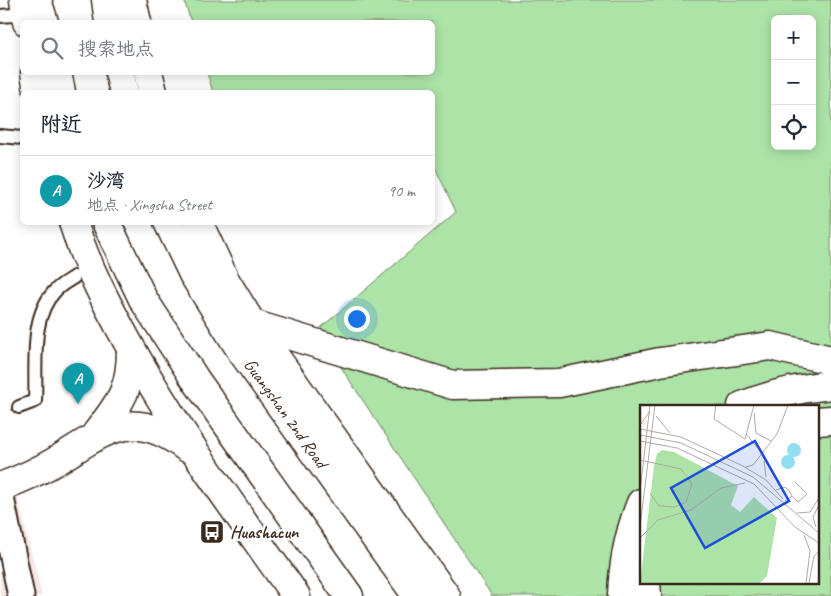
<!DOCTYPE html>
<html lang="zh">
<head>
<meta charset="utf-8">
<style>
	body { margin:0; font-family:Caveat,"LXGW WenKai TC",sans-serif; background:#f2f2f3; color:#1f2937 }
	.controls { position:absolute; right:15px; top:15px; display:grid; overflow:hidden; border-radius:8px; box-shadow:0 2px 12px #0003 }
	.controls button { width:45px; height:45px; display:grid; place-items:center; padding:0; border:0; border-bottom:1px solid #e0e1e3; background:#fff; color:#1f2937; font:25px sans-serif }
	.you { position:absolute; left:356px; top:318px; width:18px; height:18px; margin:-12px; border:4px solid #fff; border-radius:50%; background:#1a73e8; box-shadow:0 0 0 8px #1a73e833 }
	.badge { display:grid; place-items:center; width:32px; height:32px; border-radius:50%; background:#b45309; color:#fff; font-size:16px; font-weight:700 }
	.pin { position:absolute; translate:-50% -41px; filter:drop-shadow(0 1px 2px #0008) }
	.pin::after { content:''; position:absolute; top:26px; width:18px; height:15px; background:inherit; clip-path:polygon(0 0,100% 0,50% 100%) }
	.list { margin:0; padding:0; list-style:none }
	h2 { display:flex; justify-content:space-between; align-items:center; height:65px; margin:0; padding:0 20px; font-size:21px }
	h2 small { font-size:16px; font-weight:400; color:#747a83 }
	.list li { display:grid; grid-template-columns:32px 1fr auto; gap:15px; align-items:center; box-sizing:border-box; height:70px; padding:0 20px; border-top:1px solid #e0e1e3 }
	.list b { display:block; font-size:19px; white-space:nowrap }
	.list p { margin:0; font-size:16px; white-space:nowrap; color:#747a83 }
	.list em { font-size:16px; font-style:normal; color:#747a83 }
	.icon { flex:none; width:28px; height:28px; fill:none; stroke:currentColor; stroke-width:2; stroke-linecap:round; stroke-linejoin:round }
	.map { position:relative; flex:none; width:831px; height:596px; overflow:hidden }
	.search { position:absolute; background:#fff; box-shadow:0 2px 12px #0003; left:20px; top:20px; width:415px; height:55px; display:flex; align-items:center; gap:12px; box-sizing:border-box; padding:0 18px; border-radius:8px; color:#747a83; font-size:19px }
	.panel { position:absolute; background:#fff; box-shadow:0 2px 12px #0003; left:20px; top:90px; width:415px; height:135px; border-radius:8px }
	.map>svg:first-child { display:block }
	.built { fill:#f8e7e4 }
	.green { fill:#ace3a7; stroke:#748662; fill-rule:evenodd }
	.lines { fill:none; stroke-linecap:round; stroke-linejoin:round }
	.lane-casing { stroke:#3b2a1e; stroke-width:16 }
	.street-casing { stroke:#3b2a1e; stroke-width:29 }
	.secondary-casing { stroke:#3b2a1e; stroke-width:31 }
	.primary-casing { stroke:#3b2a1e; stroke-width:31 }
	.highway-casing { stroke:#3b2a1e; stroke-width:31 }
	.lane { stroke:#fff; stroke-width:12 }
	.street { stroke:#fff; stroke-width:25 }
	.secondary { stroke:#fff; stroke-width:28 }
	.primary { stroke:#fff; stroke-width:28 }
	.highway { stroke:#fff; stroke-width:28 }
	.labels { text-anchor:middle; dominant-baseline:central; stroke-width:4.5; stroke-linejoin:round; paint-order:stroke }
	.street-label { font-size:18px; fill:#3b2a1e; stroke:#fff }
	.poi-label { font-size:18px; font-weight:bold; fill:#3b2a1e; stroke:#fff; text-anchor:start }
	.inset-road { fill:none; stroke:#b1aaa5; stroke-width:1 }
	.view { fill:#1d4ed8; fill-opacity:0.15; stroke:#1d4ed8; stroke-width:2.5 }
	.inset-edge { fill:none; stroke:#3b2a1e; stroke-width:2.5 }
</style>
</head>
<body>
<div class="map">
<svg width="831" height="596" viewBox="0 0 831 596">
	<rect width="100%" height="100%" fill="#fff"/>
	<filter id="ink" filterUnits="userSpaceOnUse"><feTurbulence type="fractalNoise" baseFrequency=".02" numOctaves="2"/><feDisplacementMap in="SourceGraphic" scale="10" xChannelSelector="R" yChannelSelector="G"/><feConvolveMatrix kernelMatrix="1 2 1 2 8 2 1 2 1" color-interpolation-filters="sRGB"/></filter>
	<g filter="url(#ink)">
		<path class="built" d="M 16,490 L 42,596 L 0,596 L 0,496 Z"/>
		<path class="green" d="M 184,0 L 831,0 L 831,596 L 492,596 L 317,331 L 456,212 L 433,163 L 432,92 L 213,92 L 207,73 L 432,72 L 432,22 L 191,22 ZM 775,19 L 812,19 L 812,146 L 775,146 ZM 641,406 L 817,406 L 817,582 L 641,582 Z"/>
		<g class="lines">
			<defs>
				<path id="lane" d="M 0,16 L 26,14
					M 0,136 L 22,138
					M 19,407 L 35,401 C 37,367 29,317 55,291 C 60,285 68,281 74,277"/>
				<path id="street" d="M 0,493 L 21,596"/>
				<path id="secondary" d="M 24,0 L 27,22
					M 132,0 L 137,22
					M 35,72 L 38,92
					M 148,72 L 153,92
					M 73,222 C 87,268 109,308 132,350 C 180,436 239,515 296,596
					M 198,222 L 225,280 L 252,324 L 446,596
					M 96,434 C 120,402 131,391 131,349
					M 0,487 C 19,480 39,471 56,461 C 106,430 132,406 187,448"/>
				<path id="primary" d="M 252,324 L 453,385 L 559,383 L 660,362 L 770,346 L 831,360"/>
				<g id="highway">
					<path d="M 37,0 L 44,22"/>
					<path d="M 106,0 L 109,22"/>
					<path d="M 57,72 L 61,92"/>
					<path d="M 119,72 L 124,92"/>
					<path d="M 106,222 L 143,299 L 195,379 L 349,596"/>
					<path id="s1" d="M 168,222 L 193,274 L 242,352 L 417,596"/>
					<path d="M 742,406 C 771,394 800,388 831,385"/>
					<path d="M 817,421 L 831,420"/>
					<path d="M 646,582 L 647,596"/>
					<path d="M 622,596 C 623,563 629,533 641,503"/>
				</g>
			</defs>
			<use href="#lane" class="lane-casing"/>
			<use href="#street" class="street-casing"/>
			<use href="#secondary" class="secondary-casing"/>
			<use href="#primary" class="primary-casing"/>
			<use href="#highway" class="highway-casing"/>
			<use href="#lane" class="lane"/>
			<use href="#street" class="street"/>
			<use href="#secondary" class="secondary"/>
			<use href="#primary" class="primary"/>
			<use href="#highway" class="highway"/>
		</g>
	</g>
	<defs>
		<symbol id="bus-square" viewBox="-11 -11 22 22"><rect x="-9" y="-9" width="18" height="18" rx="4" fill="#3b2a1e" stroke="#fff"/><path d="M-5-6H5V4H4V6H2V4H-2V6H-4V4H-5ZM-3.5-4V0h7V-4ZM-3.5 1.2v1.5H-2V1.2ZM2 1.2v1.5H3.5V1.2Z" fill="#fff"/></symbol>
	</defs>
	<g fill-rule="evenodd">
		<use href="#bus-square" x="198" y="518" width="28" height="28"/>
	</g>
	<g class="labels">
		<g class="street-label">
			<text stroke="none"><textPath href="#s1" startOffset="225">Guangshan 2nd Road</textPath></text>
		</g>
		<g class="poi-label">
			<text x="230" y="532">Huashacun</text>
		</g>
	</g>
	<g transform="translate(640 405)">
		<rect width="179" height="179" fill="#fff"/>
		<path d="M 22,45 L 34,47 L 98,81 L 91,100 L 100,107 L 114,92 L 137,113 L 127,171 L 120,178 L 0,178 L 14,61 L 17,49 Z" fill="#ace3a7"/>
		<path d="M147 45a7 7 0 1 1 14 0a7 7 0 1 1-14 0ZM141 57a7 7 0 1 1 14 0a7 7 0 1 1-14 0Z" fill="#91def1"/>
		<path class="inset-road" d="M 76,0 L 74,14 L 105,34 L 114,0M 114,8 L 116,28 L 131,36M 16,11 L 30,28M 0,20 L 10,6M 0,24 L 41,32 L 103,61 L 126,75 L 143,94M 106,29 L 121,47M 0,30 L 41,38 L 113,72 L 179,128M 0,36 L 37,43 L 114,79 L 155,122 L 179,138M 0,55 L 41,64 L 52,79 L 46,97 L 35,102 L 19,101 L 10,88M 124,56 L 126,72M 106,62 L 113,60 L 137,29 L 148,0M 136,85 L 145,82 L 150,87 L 152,91 L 145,96M 0,86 L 10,0M 152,91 L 158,97 L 167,89 L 155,77M 157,108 L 170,107 L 179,93M 0,122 L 15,0M 176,122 L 173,112 L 179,100M 164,130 L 170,146 L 166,178M 0,133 L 18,115 L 51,105 L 81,83 L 105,78M 169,178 L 174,151 L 179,146"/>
		<path class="view" d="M 115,36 L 149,96 L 65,143 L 31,83 Z"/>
		<rect width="179" height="179" class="inset-edge"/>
	</g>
</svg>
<div class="controls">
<button>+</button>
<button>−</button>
<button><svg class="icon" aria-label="locate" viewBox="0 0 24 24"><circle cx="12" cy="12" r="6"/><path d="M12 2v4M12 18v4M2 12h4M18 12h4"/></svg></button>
</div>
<div class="you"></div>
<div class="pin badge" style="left:78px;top:404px;background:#0f9aa8">A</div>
<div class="search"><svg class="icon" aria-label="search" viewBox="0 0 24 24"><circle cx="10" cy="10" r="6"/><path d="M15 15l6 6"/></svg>搜索地点</div>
<section class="panel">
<h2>附近<small></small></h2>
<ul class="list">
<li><span class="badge" style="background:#0f9aa8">A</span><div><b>沙湾</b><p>地点 · Xingsha Street</p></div><em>90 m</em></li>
</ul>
</section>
</div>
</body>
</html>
